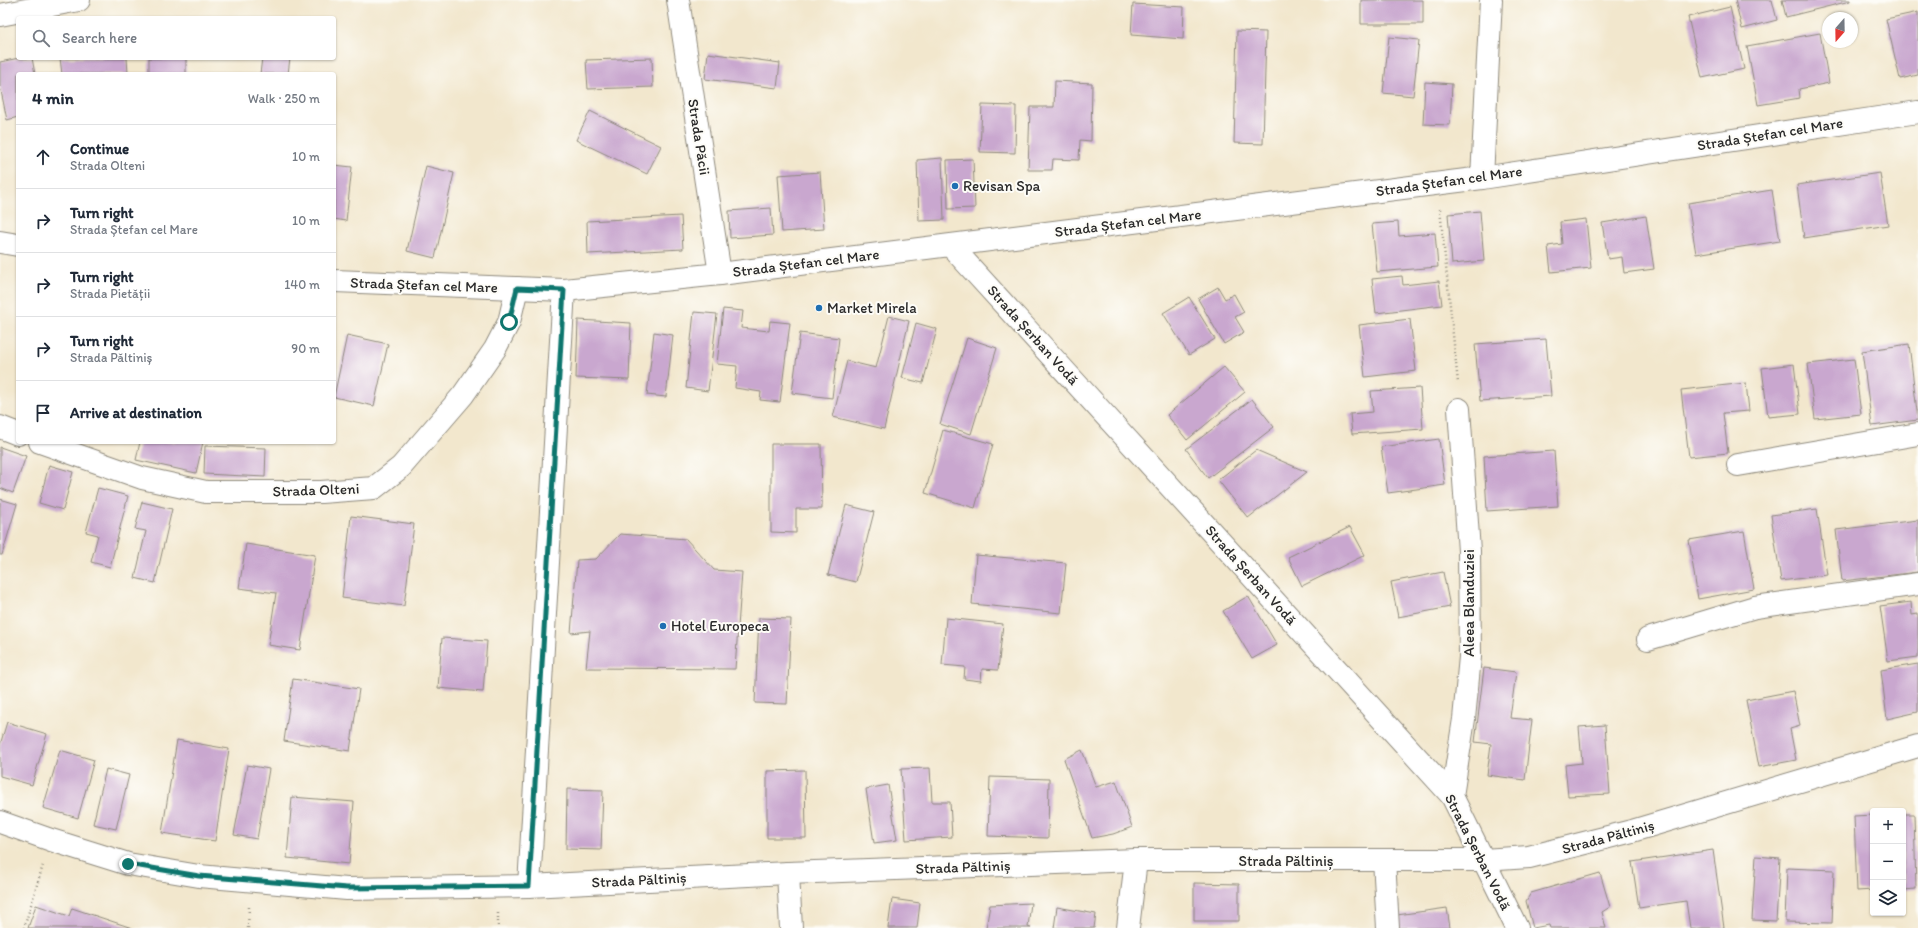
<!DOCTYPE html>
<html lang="en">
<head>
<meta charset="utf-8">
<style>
	body { margin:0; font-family:Itim,sans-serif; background:#f6f6f7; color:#1f2937 }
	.controls { position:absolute; right:12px; bottom:12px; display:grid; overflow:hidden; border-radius:4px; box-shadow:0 1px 3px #0004 }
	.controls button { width:36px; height:36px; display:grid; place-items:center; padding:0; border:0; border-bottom:1px solid #e0e1e3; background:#fff; color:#1f2937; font:20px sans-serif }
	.compass { position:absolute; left:1822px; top:12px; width:36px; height:36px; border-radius:50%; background:#fff; box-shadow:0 1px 3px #0004; rotate:200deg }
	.stop { position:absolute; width:12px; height:12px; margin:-9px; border:3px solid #0f766e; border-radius:50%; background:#fff }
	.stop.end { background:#0f766e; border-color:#fff; box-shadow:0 1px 4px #0008 }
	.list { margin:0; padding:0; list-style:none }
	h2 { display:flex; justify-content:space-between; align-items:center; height:52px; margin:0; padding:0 16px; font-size:17px }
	h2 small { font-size:13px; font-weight:400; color:#747a83 }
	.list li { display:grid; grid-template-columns:26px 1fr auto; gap:12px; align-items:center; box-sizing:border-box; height:64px; padding:0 16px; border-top:1px solid #e0e1e3 }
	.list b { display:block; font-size:15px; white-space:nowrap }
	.list p { margin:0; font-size:13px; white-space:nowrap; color:#747a83 }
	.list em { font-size:13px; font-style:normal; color:#747a83 }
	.icon { flex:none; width:22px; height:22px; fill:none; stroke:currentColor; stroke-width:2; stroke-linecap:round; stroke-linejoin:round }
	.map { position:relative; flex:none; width:1918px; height:928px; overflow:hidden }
	.search { position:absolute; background:#fff; box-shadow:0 1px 3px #0004; left:16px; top:16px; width:320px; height:44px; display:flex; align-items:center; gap:10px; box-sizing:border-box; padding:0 14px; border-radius:4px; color:#747a83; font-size:15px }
	.panel { position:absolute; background:#fff; box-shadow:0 1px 3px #0004; left:16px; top:72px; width:320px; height:372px; border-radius:4px }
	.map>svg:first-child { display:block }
	.building { fill:#c9a7cf }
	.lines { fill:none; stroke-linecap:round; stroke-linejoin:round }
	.street-casing { stroke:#8e897c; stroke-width:24 }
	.secondary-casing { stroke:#8e897c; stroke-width:24 }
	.path { stroke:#8e897c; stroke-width:2.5; stroke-dasharray:1 3; stroke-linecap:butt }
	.street { stroke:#fff; stroke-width:22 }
	.secondary { stroke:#fff; stroke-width:22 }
	.route { stroke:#0f766e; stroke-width:5 }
	.poi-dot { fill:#1f6fb2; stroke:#fdfcf7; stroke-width:1.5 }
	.labels { text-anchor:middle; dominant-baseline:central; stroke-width:4; stroke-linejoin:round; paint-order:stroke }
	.street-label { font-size:15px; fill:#2b2b2b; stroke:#fdfcf7 }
	.poi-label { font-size:15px; fill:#2b2b2b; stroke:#fdfcf7; text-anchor:start }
</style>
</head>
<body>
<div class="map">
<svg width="1918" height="928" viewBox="0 0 1918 928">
	<rect width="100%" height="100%" fill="#fdfcf7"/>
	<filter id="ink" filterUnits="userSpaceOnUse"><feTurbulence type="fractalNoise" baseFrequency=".025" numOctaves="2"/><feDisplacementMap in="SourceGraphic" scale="8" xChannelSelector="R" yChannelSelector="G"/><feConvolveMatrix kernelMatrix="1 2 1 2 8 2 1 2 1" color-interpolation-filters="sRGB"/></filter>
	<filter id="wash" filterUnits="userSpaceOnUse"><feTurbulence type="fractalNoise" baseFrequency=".012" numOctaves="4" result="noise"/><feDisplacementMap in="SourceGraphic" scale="16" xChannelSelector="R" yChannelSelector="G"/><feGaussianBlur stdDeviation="0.9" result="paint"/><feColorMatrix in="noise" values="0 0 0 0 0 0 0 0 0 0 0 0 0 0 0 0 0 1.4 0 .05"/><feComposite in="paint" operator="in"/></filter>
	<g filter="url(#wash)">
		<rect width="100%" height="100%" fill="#f2e7cd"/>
		<g id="blocks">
			<path class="building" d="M 1361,0 L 1423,0 L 1423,24 L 1361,24 Z
				M 1735,0 L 1772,0 L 1777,20 L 1742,29 Z
				M 1782,0 L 1850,0 L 1850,1 L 1786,17 Z
				M 1133,4 L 1184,7 L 1183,39 L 1131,35 Z
				M 1730,7 L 1744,69 L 1702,78 L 1688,17 Z
				M 1918,12 L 1918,75 L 1900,79 L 1886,19 Z
				M 1237,31 L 1266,32 L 1263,144 L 1234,143 Z
				M 1820,33 L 1829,83 L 1799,89 L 1800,98 L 1758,105 L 1747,46 Z
				M 1389,37 L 1419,40 L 1413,96 L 1383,93 Z
				M 708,53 L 780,63 L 777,88 L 705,79 Z
				M 19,58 L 32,58 L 35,74 L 18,74 L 18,117 L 7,120 L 0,86 L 0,62 Z
				M 60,58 L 127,58 L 128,74 L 62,74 Z
				M 149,58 L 186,58 L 186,74 L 149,74 Z
				M 262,58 L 290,58 L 288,74 L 260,74 Z
				M 652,58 L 653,87 L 588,89 L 586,60 Z
				M 1055,81 L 1092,83 L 1091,141 L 1080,140 L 1079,160 L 1053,159 L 1052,170 L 1028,170 L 1030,107 L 1054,107 Z
				M 1425,82 L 1452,84 L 1450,125 L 1423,124 Z
				M 982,105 L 1016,106 L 1015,153 L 980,152 Z
				M 590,111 L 661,146 L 647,174 L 576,140 Z
				M 942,158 L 944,220 L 919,221 L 917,160 Z
				M 973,159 L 975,208 L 948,209 L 947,160 Z
				M 334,165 L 352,167 L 346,221 L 334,219 Z
				M 426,166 L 454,173 L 435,258 L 407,251 Z
				M 820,172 L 824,229 L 782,232 L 778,175 Z
				M 1880,173 L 1888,225 L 1804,238 L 1797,185 Z
				M 1772,190 L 1780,241 L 1696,254 L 1688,203 Z
				M 771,208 L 773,235 L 730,238 L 729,211 Z
				M 1480,211 L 1484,261 L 1452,264 L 1448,214 Z
				M 681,216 L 683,249 L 588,254 L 587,221 Z
				M 1646,216 L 1654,269 L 1624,273 L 1622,257 L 1608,259 L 1602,223 Z
				M 1586,219 L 1591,268 L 1551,272 L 1548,246 L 1562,244 L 1560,222 Z
				M 1398,222 L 1399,236 L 1435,233 L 1438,267 L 1377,272 L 1372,224 Z
				M 1402,276 L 1403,285 L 1439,281 L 1442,305 L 1376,313 L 1372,279 Z
				M 1218,287 L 1225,299 L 1234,294 L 1244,312 L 1235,317 L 1244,332 L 1224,344 L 1198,299 Z
				M 1189,297 L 1215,339 L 1189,355 L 1163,313 Z
				M 723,309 L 743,311 L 741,328 L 769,331 L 770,321 L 790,323 L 780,402 L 760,400 L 761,392 L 735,388 L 737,366 L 717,364 Z
				M 694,312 L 717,314 L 708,391 L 686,388 Z
				M 889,316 L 909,321 L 884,429 L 833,417 L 847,361 L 876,368 Z
				M 1410,319 L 1416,371 L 1365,377 L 1359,325 Z
				M 578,320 L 631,323 L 629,380 L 576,378 Z
				M 916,323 L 937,329 L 923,383 L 902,378 Z
				M 654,332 L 673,335 L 666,397 L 647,395 Z
				M 800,333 L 839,338 L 832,398 L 792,393 Z
				M 347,335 L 388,344 L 374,406 L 334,397 Z
				M 967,338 L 997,348 L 971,434 L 940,424 Z
				M 1546,339 L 1551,396 L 1480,401 L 1475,344 Z
				M 1909,344 L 1918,420 L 1872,426 L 1862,351 Z
				M 1854,359 L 1861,414 L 1815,419 L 1808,364 Z
				M 1794,364 L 1800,414 L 1768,417 L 1762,368 Z
				M 1224,367 L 1245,392 L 1187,440 L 1167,415 Z
				M 1746,383 L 1749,411 L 1723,413 L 1728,453 L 1689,457 L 1681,390 Z
				M 1420,388 L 1423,429 L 1352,434 L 1350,414 L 1373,412 L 1371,391 Z
				M 1252,399 L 1274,427 L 1208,478 L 1186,449 Z
				M 943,430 L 993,444 L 975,508 L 925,493 Z
				M 1439,439 L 1445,485 L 1388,493 L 1381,447 Z
				M 140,442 L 203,442 L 196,473 L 136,460 Z
				M 771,444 L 821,444 L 822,509 L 796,509 L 796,533 L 771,532 Z
				M 205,446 L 266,448 L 265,477 L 204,474 Z
				M 0,447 L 26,456 L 13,493 L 0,488 Z
				M 1256,450 L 1307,472 L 1248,518 L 1218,480 Z
				M 1554,451 L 1558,506 L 1487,511 L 1484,456 Z
				M 49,465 L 73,472 L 63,510 L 39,503 Z
				M 98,488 L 128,496 L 110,567 L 91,562 L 98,535 L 86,532 Z
				M 0,499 L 17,504 L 2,555 L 0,555 Z
				M 142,502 L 172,509 L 155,583 L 135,578 L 146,531 L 135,529 Z
				M 846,505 L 874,512 L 856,582 L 828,575 Z
				M 1817,509 L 1827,575 L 1781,581 L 1771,515 Z
				M 351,516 L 414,524 L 404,606 L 342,598 Z
				M 1918,520 L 1918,572 L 1842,581 L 1836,530 Z
				M 1350,527 L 1365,555 L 1302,586 L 1288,557 Z
				M 1744,531 L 1754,589 L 1698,599 L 1689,540 Z
				M 620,534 L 686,539 L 714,570 L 742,572 L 735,669 L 586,668 L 590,631 L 571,633 L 577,560 L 596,559 Z
				M 246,544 L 315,555 L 300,650 L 268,645 L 276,593 L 239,588 Z
				M 976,555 L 1066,563 L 1061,613 L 972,604 Z
				M 1443,572 L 1450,607 L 1398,617 L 1391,582 Z
				M 1248,596 L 1277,645 L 1252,659 L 1223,611 Z
				M 1911,602 L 1912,615 L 1918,614 L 1918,657 L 1888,661 L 1880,606 Z
				M 759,618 L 791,619 L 787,704 L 755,703 Z
				M 946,618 L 1003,624 L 998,670 L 982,669 L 981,681 L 964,679 L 965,667 L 942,665 Z
				M 442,638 L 487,641 L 483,692 L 438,688 Z
				M 1918,664 L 1918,712 L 1887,719 L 1881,670 Z
				M 1484,668 L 1516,672 L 1510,718 L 1532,720 L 1525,780 L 1487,775 L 1491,744 L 1475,742 Z
				M 293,679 L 359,689 L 350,751 L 284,741 Z
				M 1793,691 L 1800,726 L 1790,729 L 1796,760 L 1759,767 L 1746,700 Z
				M 7,722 L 47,734 L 32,785 L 0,776 L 0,745 Z
				M 1605,725 L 1610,794 L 1568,796 L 1565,765 L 1582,763 L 1579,727 Z
				M 177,740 L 229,749 L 215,841 L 162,833 Z
				M 60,750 L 94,760 L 78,818 L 43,808 Z
				M 1082,750 L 1096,787 L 1116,781 L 1132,827 L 1113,834 L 1092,838 L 1064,759 Z
				M 247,765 L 269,769 L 257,839 L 234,835 Z
				M 930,768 L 932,802 L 950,802 L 952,837 L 906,840 L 901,769 Z
				M 106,769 L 129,775 L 116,829 L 93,824 Z
				M 805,770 L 806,838 L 767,838 L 767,771 Z
				M 990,777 L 1049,779 L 1048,838 L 988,836 Z
				M 888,785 L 897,840 L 874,843 L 866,789 Z
				M 567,789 L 603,790 L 601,850 L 566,849 Z
				M 292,797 L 354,802 L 349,864 L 287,858 Z
				M 1903,814 L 1914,814 L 1916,889 L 1903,890 Z
				M 1873,815 L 1873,890 L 1857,891 L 1854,816 Z
				M 1713,850 L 1724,928 L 1690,928 L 1686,901 L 1639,908 L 1632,862 Z
				M 1756,856 L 1780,858 L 1776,921 L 1752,920 Z
				M 1787,868 L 1834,870 L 1832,923 L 1785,922 Z
				M 1600,873 L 1610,907 L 1602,912 L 1606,928 L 1550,928 L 1549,925 L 1533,928 L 1526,901 L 1531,893 Z
				M 1194,883 L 1239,884 L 1239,921 L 1194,921 Z
				M 892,899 L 920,903 L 917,928 L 888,928 Z
				M 1031,903 L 1028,927 L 1031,928 L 986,928 L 990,905 Z
				M 36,905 L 69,916 L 72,908 L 132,928 L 28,928 Z
				M 1057,907 L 1096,914 L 1094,928 L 1054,928 Z
				M 1447,908 L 1450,928 L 1398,928 L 1397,915 Z"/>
		</g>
	</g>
	<g filter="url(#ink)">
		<use href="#blocks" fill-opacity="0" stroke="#8e897c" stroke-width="1"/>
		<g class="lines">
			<defs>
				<path id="street" d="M 678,0 L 720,274
					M 1482,178 L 1491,0
					M 0,427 L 18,434
					M 40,442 L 142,478 L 206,492 L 321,492 L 374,488 L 401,467 L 463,395 L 495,349 L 509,322 L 517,288
					M 1738,465 L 1918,434
					M 1648,639 L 1755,607 L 1918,584
					M 1452,796 L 1464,719 L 1470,657 L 1469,551 L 1459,409
					M 1384,860 L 1388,928
					M 788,873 L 791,928
					M 529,886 L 564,290
					M 1128,928 L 1136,860"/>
				<path id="secondary" d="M 0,15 L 79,0
					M 0,242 L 18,245
					M 950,245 L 1452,796 L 1517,928
					M 334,281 L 564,290 L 720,274 L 1482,178 L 1918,112
					M 0,822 L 51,840 L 128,864 L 199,876 L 347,889 L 529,886 L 788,873 L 1136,860 L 1483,860 L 1529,857 L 1632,831 L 1918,746"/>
			</defs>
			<use href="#street" class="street-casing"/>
			<use href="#secondary" class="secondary-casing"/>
			<path class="path" d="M 1440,209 L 1458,383
				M 498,913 L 498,928
				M 24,928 L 43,865
				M 248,928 L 249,907"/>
			<use href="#street" class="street"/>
			<use href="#secondary" class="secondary"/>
		</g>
	</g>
	<g class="lines" filter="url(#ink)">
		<path class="route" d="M 128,864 L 199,876 L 347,888 L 529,886 L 564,290 L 517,288 L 509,322"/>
	</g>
	<g class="poi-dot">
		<circle cx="955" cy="186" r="4"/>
		<circle cx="819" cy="308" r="4"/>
		<circle cx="663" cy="626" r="4"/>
	</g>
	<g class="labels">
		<g class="street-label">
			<text transform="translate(1770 134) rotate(-9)">Strada Ștefan cel Mare</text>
			<text transform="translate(699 137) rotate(81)">Strada Păcii</text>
			<text transform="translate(1449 181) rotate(-8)">Strada Ștefan cel Mare</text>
			<text transform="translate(1128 223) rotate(-7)">Strada Ștefan cel Mare</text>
			<text transform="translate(806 263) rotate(-7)">Strada Ștefan cel Mare</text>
			<text transform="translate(424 285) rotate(2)">Strada Ștefan cel Mare</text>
			<text transform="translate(1033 335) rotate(48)">Strada Șerban Vodă</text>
			<text transform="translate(316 490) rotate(-2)">Strada Olteni</text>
			<text transform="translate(1251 575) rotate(48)">Strada Șerban Vodă</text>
			<text transform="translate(1469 603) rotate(-90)">Aleea Blanduziei</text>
			<text transform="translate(1608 837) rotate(-15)">Strada Păltiniș</text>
			<text transform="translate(1478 852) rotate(63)">Strada Șerban Vodă</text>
			<text x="1286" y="861">Strada Păltiniș</text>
			<text transform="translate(963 867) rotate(-2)">Strada Păltiniș</text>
			<text transform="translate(639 880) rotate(-3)">Strada Păltiniș</text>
		</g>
		<g class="poi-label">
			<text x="963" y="186">Revisan Spa</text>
			<text x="827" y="308">Market Mirela</text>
			<text x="671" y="626">Hotel Europeca</text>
		</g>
	</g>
</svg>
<div class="controls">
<button>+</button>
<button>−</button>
<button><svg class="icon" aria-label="layers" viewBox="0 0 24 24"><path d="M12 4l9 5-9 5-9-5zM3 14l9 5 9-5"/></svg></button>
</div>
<svg class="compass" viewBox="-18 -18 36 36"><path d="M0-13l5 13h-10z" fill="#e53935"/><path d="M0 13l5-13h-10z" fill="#747a83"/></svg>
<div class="stop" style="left:509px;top:322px"></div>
<div class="stop end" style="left:128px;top:864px"></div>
<div class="search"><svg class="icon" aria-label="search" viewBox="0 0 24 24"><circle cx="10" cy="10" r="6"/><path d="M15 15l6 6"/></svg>Search here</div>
<section class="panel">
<h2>4 min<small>Walk · 250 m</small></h2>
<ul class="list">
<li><svg class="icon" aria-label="ahead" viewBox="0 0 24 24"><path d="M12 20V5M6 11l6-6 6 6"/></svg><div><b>Continue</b><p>Strada Olteni</p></div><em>10 m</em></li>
<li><svg class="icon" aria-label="right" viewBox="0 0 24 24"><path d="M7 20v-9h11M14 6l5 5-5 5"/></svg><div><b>Turn right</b><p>Strada Ștefan cel Mare</p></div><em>10 m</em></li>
<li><svg class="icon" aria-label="right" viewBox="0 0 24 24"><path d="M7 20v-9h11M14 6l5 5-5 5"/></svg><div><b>Turn right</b><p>Strada Pietății</p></div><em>140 m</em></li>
<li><svg class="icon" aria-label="right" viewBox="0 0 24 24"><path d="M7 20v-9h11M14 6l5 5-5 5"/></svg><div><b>Turn right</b><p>Strada Păltiniș</p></div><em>90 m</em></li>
<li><svg class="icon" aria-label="arrive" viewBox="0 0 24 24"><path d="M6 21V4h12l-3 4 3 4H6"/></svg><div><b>Arrive at destination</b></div></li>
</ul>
</section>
</div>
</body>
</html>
